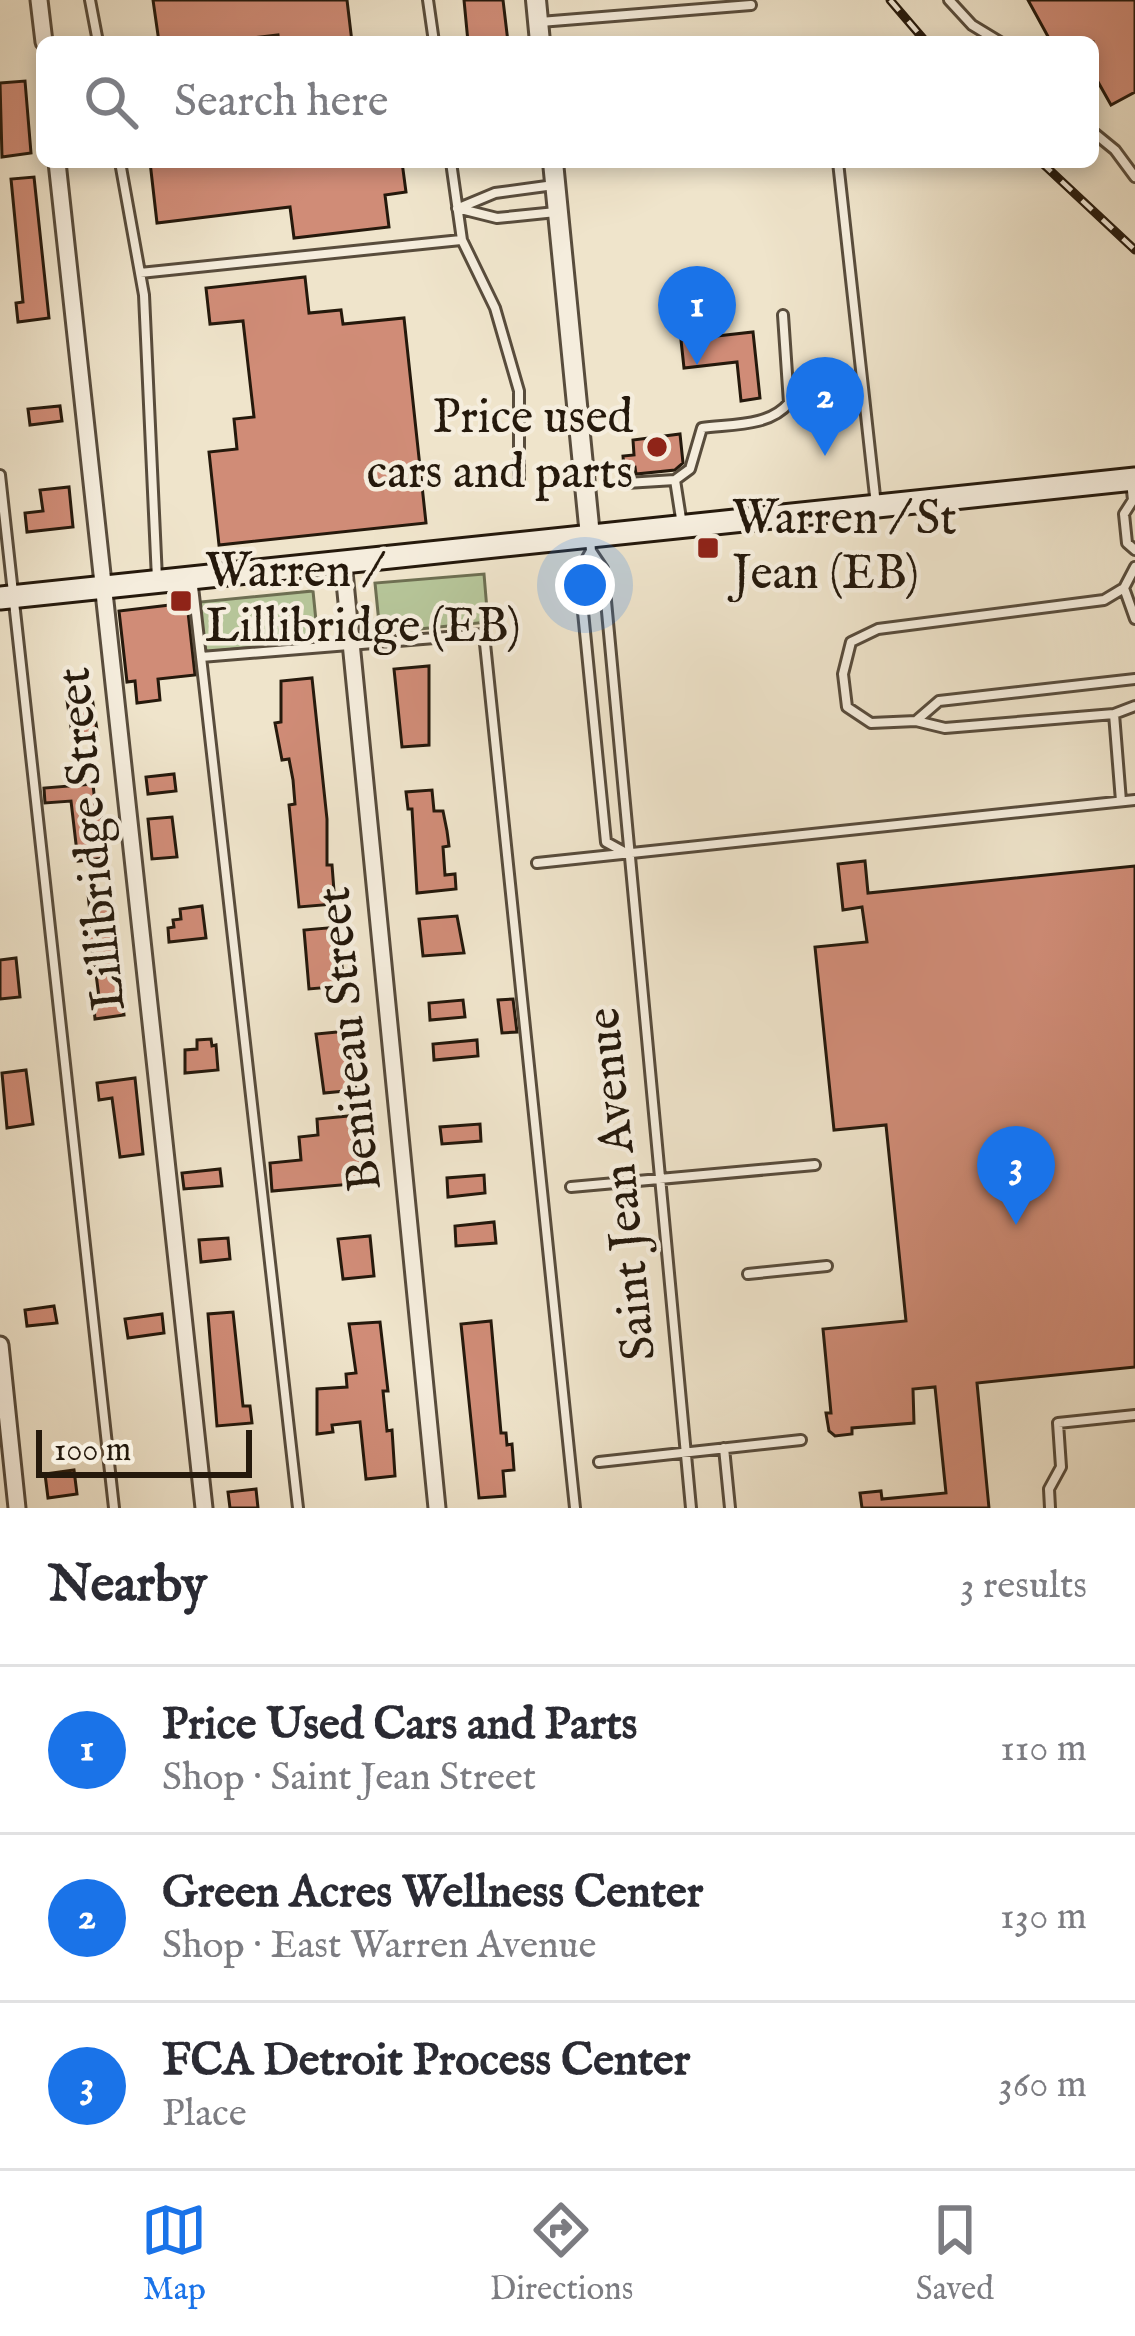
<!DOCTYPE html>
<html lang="en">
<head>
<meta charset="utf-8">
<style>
	body { margin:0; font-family:"IM FELL English",serif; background:#f2f2f3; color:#2b2b33 }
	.scale { position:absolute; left:36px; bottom:30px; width:216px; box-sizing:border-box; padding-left:12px; border:6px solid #25190c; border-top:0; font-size:33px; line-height:42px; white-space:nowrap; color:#25190c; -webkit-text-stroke:9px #f5eddd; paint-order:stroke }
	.you { position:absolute; left:585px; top:585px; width:42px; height:42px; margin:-30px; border:9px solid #fff; border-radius:50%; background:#1a73e8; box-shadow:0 0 0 18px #1a73e833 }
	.badge { display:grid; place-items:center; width:78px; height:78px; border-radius:50%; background:#1a73e8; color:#fff; font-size:39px; font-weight:700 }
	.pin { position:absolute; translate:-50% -99px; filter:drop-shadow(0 3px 6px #0008) }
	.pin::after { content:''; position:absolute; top:63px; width:42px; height:36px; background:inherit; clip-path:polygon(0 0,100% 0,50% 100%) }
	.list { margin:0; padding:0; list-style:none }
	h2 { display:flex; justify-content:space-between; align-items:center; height:156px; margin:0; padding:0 48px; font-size:51px }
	h2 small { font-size:39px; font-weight:400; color:#7c7c81 }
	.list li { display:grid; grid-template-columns:78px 1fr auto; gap:36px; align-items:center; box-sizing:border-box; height:168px; padding:0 48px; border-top:3px solid #e1e1e2 }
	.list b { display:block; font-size:45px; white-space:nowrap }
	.list p { margin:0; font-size:39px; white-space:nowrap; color:#7c7c81 }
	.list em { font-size:39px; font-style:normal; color:#7c7c81 }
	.icon { flex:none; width:66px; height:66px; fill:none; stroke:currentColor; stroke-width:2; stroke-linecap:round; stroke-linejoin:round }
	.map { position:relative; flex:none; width:1135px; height:1508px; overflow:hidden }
	.search { position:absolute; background:#fff; box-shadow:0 6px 18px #0003; left:36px; right:36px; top:36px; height:132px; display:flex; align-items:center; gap:30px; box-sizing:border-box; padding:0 42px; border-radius:18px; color:#7c7c81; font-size:45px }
	.sheet { height:660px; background:#fff }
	nav { display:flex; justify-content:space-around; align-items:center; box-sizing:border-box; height:168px; border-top:3px solid #e1e1e2; background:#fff; font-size:33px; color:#7c7c81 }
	nav a { display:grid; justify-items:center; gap:6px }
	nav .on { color:#1a73e8 }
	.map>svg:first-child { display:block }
	.green { fill:#b6c599; stroke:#6e6f52; stroke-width:3 }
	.building { fill:#d08c77; stroke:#25190c; stroke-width:3 }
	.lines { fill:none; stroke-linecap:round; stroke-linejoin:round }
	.service-casing { stroke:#584c3c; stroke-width:14 }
	.minor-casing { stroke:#584c3c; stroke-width:21 }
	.tertiary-casing { stroke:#584c3c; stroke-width:24 }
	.secondary-casing { stroke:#25190c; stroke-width:27 }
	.service { stroke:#f5eddd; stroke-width:8 }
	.minor { stroke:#f5eddd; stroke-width:15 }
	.tertiary { stroke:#f5eddd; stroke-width:18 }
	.secondary { stroke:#f5eddd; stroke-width:21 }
	.rail-casing { stroke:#25190c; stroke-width:9 }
	.rail { stroke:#f5eddd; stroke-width:4.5; stroke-dasharray:14; stroke-linecap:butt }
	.poi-dot { fill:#8f2418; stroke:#f5eddd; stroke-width:4.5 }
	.labels { text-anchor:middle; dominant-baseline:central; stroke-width:9; stroke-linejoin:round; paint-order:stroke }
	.poi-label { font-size:48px; fill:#25190c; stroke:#f5eddd; text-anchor:start }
	.street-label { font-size:48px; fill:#25190c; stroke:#f5eddd }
</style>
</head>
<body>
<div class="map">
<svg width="1135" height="1508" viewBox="0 0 1135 1508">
	<rect width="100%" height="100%" fill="#efe4cb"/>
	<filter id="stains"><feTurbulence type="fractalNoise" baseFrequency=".00167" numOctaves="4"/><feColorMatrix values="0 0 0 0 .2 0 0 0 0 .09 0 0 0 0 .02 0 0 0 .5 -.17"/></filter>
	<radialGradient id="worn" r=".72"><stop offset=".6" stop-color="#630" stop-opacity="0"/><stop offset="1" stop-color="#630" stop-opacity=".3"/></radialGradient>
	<path class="green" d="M 484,574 L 488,622 L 380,633 L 375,583 Z
		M 313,591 L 318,641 L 204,652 L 200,602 Z"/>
	<path class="building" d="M 153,0 L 347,0 L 352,42 L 279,42 L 278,35 L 218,42 L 159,42 Z
		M 464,0 L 503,0 L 508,42 L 468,42 Z
		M 1028,0 L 1135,0 L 1135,92 L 1111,105 L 1093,73 L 1093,42 L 1051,42 Z
		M 25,81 L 31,153 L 2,157 L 0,83 Z
		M 150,162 L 402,162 L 406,192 L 385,195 L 389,227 L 294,238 L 290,207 L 157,223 Z
		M 34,177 L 49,318 L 18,322 L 16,303 L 23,302 L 11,179 Z
		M 305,277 L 309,313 L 341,310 L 343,324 L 404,318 L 426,523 L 219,545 L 209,452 L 237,449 L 234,419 L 254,417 L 243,321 L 210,324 L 206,288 Z
		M 753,332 L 760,398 L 741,401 L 737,362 L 684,368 L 681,340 Z
		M 60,406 L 62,421 L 30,425 L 28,409 Z
		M 680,434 L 683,463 L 675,470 L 636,474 L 635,467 L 624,468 L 623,456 L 634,455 L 633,440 Z
		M 69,487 L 73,527 L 27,532 L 25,513 L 43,511 L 40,490 Z
		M 187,603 L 195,675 L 158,679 L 160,700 L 137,703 L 135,681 L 127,682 L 119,611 Z
		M 429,666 L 429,745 L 402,747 L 394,669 Z
		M 312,678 L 327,819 L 327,865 L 332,865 L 335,904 L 299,907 L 289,805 L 295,804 L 293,780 L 289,759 L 282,760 L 275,723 L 281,722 L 281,681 Z
		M 92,697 L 98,737 L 73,741 L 67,700 Z
		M 174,774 L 176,791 L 148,794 L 146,777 Z
		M 93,784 L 95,804 L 100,804 L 106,858 L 78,861 L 71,801 L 45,803 L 44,788 Z
		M 432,790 L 434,811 L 443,811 L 447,831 L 449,846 L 443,847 L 445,875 L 455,874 L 456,889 L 417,893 L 412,809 L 408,809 L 406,792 Z
		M 172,817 L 177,857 L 152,859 L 148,819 Z
		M 865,861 L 868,893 L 1135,866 L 1135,1367 L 977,1383 L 989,1508 L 862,1508 L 860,1493 L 881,1491 L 882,1499 L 946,1493 L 935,1387 L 913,1389 L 914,1423 L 852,1428 L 852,1434 L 835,1436 L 829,1431 L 826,1413 L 831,1413 L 823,1329 L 906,1321 L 886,1125 L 834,1130 L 815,947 L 867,942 L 862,907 L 843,910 L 838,864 Z
		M 110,891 L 124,1015 L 95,1019 L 93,998 L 99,997 L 93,951 L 88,952 L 85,932 L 92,931 L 88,894 Z
		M 202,906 L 206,938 L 169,942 L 168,928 L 174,927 L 173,920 L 181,919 L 180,909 Z
		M 457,916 L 464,953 L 423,956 L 419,919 Z
		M 338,927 L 344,986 L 309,989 L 304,930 Z
		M 16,958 L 20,997 L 0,999 L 0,960 Z
		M 513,999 L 517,1032 L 502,1033 L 498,1000 Z
		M 463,1000 L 465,1017 L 430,1020 L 429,1003 Z
		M 348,1031 L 349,1073 L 354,1072 L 356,1090 L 324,1093 L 316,1034 Z
		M 211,1039 L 212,1046 L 216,1045 L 218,1070 L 185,1073 L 185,1050 L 197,1049 L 197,1040 Z
		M 477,1040 L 478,1056 L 434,1060 L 433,1044 Z
		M 26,1070 L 33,1124 L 7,1128 L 2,1073 Z
		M 135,1078 L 143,1154 L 120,1157 L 112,1098 L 99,1100 L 97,1083 Z
		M 359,1115 L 364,1183 L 272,1191 L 270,1163 L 301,1160 L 299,1137 L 318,1135 L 317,1119 Z
		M 480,1124 L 481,1141 L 442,1144 L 440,1127 Z
		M 220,1169 L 222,1186 L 184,1189 L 182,1173 Z
		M 484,1175 L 485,1193 L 448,1197 L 447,1178 Z
		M 494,1222 L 496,1243 L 456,1246 L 455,1226 Z
		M 370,1236 L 374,1276 L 343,1279 L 338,1239 Z
		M 228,1238 L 230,1259 L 201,1262 L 199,1240 Z
		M 54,1306 L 57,1323 L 27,1326 L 25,1310 Z
		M 233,1312 L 243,1406 L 250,1406 L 252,1423 L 217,1426 L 208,1314 Z
		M 162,1314 L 164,1333 L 128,1338 L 125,1319 Z
		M 491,1321 L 501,1433 L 506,1433 L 507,1445 L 512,1444 L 514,1470 L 503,1471 L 505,1496 L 479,1498 L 461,1324 Z
		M 380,1322 L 388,1391 L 383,1391 L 387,1431 L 392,1430 L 395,1476 L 366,1479 L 360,1422 L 332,1425 L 333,1432 L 317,1434 L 317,1389 L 347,1387 L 346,1374 L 356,1373 L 349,1324 Z
		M 74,1470 L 77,1494 L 48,1498 L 45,1474 Z
		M 256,1489 L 258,1508 L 230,1508 L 228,1492 Z"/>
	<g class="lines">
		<defs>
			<path id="service" d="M 90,0 L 98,42
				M 428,0 L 434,42
				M 949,0 L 972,25 L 1000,42
				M 540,22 L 751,5
				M 1093,132 L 1115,150 L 1135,177
				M 120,162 L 144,295 L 157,579
				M 451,162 L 462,240 L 495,308 L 519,391 L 519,483
				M 838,162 L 876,505
				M 457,208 L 497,218 L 556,212
				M 459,208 L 495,193 L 554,185
				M 140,273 L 461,240
				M 0,475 L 114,1508
				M 675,480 L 690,469 L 702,428 C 731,424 769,427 789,403 L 783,315
				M 1131,481 L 1133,500 L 1124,514 L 1127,543 L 1135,550
				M 626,483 L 675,480 L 682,525
				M 590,539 L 591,551 L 603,569 L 691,1508
				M 591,551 L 579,572 L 606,842 L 626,853
				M 1135,567 L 1124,588 L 1104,600 L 878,629 L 851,642 L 843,674 L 847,707 L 871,723 L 916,721 L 945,728 L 1114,714 L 1135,706
				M 192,578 L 298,1508
				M 1124,588 L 1135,619
				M 201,657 L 484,634 L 575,1508
				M 1114,714 L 1121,801
				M 917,720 L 939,701 L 1135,679
				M 537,863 L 1135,800
				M 571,1187 L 815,1165
				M 748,1274 L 827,1266
				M 724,1448 L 730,1508
				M 599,1462 L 801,1440
				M 1050,1508 L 1049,1489 L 1061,1467 L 1058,1423 L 1135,1415"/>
			<path id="minor" d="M 39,0 L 44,42
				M 57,162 L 204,1508
				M 343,562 L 437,1508
				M 0,1345 L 17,1508"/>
			<path id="tertiary" d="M 536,0 L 540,42
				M 553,162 L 590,536"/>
			<path id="secondary" d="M 0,598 L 1135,479"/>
		</defs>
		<use href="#service" class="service-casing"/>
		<use href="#minor" class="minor-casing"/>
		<use href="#tertiary" class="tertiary-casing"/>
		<use href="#secondary" class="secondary-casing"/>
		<use href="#service" class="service"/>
		<use href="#minor" class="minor"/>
		<use href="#tertiary" class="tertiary"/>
		<use href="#secondary" class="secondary"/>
		<defs>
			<path id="rail" d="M 890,0 L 926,42
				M 1041,162 L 1135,250"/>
		</defs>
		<use href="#rail" class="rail-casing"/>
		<use href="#rail" class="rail"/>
	</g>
	<g class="poi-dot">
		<circle cx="657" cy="447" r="12"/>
		<rect x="696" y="536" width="24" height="24" rx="6"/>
		<rect x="169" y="589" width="24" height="24" rx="6"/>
	</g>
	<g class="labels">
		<g class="poi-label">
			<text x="633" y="419" text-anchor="end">Price used<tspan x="633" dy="55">cars and parts</tspan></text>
			<text x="732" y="520">Warren / St<tspan x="732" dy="55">Jean (EB)</tspan></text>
			<text x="205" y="573">Warren /<tspan x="205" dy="55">Lillibridge (EB)</tspan></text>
		</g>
		<g class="street-label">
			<text transform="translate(93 839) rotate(-96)">Lillibridge Street</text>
			<text transform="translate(351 1039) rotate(-96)">Beniteau Street</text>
			<text transform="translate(623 1184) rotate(-96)">Saint Jean Avenue</text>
		</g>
	</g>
	<rect width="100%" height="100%" filter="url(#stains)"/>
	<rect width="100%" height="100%" fill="url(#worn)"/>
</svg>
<div class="scale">100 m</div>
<div class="you"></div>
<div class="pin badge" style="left:697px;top:365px">1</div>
<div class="pin badge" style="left:825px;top:456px">2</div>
<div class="pin badge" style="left:1016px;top:1225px">3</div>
<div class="search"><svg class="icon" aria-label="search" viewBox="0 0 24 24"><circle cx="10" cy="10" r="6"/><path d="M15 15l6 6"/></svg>Search here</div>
</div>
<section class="sheet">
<h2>Nearby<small>3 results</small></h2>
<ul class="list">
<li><span class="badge">1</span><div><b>Price Used Cars and Parts</b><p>Shop · Saint Jean Street</p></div><em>110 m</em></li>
<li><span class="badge">2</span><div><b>Green Acres Wellness Center</b><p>Shop · East Warren Avenue</p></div><em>130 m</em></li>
<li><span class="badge">3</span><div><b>FCA Detroit Process Center</b><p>Place</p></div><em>360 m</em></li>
</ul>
</section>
<nav>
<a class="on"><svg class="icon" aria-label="map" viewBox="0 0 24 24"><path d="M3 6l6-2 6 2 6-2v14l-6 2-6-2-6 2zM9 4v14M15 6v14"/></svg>Map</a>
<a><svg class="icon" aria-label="directions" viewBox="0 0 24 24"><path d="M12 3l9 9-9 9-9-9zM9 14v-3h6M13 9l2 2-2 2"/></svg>Directions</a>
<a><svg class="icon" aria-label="saved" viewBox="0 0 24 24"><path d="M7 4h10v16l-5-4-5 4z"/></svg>Saved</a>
</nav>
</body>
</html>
